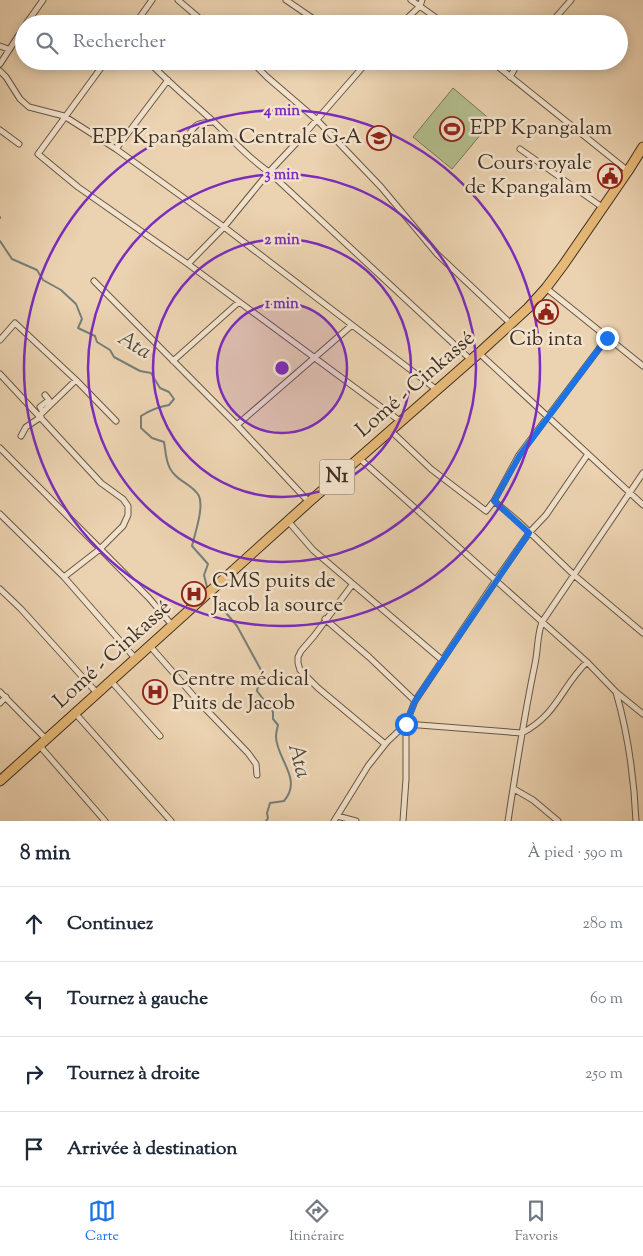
<!DOCTYPE html>
<html lang="fr">
<head>
<meta charset="utf-8">
<style>
	body { margin:0; font-family:"Sorts Mill Goudy",serif; background:#f2f2f3; color:#1f2937 }
	.stop { position:absolute; width:15px; height:15px; margin:-11px; border:4px solid #1a73e8; border-radius:50%; background:#fff }
	.stop.end { background:#1a73e8; border-color:#fff; box-shadow:0 1px 5px #0008 }
	.list { margin:0; padding:0; list-style:none }
	h2 { display:flex; justify-content:space-between; align-items:center; height:65px; margin:0; padding:0 20px; font-size:21px }
	h2 small { font-size:16px; font-weight:400; color:#747a83 }
	.list li { display:grid; grid-template-columns:32px 1fr auto; gap:15px; align-items:center; box-sizing:border-box; height:75px; padding:0 20px; border-top:1px solid #e0e1e3 }
	.list b { display:block; font-size:19px; white-space:nowrap }
	.list em { font-size:16px; font-style:normal; color:#747a83 }
	.icon { flex:none; width:28px; height:28px; fill:none; stroke:currentColor; stroke-width:2; stroke-linecap:round; stroke-linejoin:round }
	.map { position:relative; flex:none; width:643px; height:821px; overflow:hidden }
	.search { position:absolute; background:#fff; box-shadow:0 2px 12px #0003; left:15px; right:15px; top:15px; height:55px; display:flex; align-items:center; gap:12px; box-sizing:border-box; padding:0 18px; border-radius:28px; color:#747a83; font-size:19px }
	.sheet { height:365px; background:#fff }
	nav { display:flex; justify-content:space-around; align-items:center; box-sizing:border-box; height:70px; border-top:1px solid #e0e1e3; background:#fff; font-size:14px; color:#747a83 }
	nav a { display:grid; justify-items:center; gap:2px }
	nav .on { color:#1a73e8 }
	.map>svg:first-child { display:block }
	.green { fill:#b3bd8e; stroke:#787658 }
	.lines { fill:none; stroke-linecap:round; stroke-linejoin:round }
	.stream { stroke:#757f7a; stroke-width:2 }
	.minor-casing { stroke:#685846; stroke-width:7 }
	.trunk-casing { stroke:#3d2f22; stroke-width:11 }
	.minor { stroke:#f2e2cc; stroke-width:5 }
	.trunk { stroke:#e6b978; stroke-width:9 }
	.route { stroke:#1a73e8; stroke-width:6 }
	.ring { fill:none; stroke:#7b2cbf; stroke-width:2.5 }
	.labels { text-anchor:middle; dominant-baseline:central; stroke-width:5; stroke-linejoin:round; paint-order:stroke }
	.shield { fill:#f2e2cc; stroke:#736555; stroke-width:1 }
	.shield-label { font-size:20px; font-weight:bold; fill:#3d2f22 }
	.poi-label { font-size:21px; fill:#3d2f22; stroke:#f2e2cc; text-anchor:start }
	.street-label { font-size:21px; fill:#3d2f22; stroke:#f2e2cc }
	.water-label { font-size:22px; font-style:italic; fill:#504a3f; stroke:#f2e2cc }
	.centre { fill:#7b2cbf; stroke:#f2e2cc; stroke-width:2.5 }
	.ring-label { font-size:15px; text-anchor:middle; font-weight:bold; fill:#7b2cbf; stroke:#f2e2cc; stroke-width:5; stroke-linejoin:round; paint-order:stroke }
</style>
</head>
<body>
<div class="map">
<svg width="643" height="821" viewBox="0 0 643 821">
	<rect width="100%" height="100%" fill="#ebd2b0"/>
	<filter id="stains"><feTurbulence type="fractalNoise" baseFrequency=".004" numOctaves="4"/><feColorMatrix values="0 0 0 0 .2 0 0 0 0 .09 0 0 0 0 .02 0 0 0 .5 -.17"/></filter>
	<radialGradient id="worn" r=".72"><stop offset=".6" stop-color="#630" stop-opacity="0"/><stop offset="1" stop-color="#630" stop-opacity=".3"/></radialGradient>
	<path class="green" d="M 453,88 L 492,121 L 452,169 L 413,137 Z"/>
	<g class="lines">
		<path class="stream" d="M 0,217 L 0,218
			M 0,241 L 12,259 L 37,270 L 43,280 L 61,290 L 76,304 L 82,319 L 78,328 L 95,336 L 97,342 L 110,350 L 114,357 L 140,371 L 151,373 L 160,388 L 169,392 L 174,399 L 169,405 C 158,407 150,410 141,416 L 141,428 L 152,438 L 164,442 C 166,453 166,467 175,475 C 181,482 194,486 199,496 C 204,508 195,533 192,546 L 208,564 L 204,575 L 207,587
			M 212,596 L 237,626 L 261,670 L 257,691 L 273,712 L 273,719 L 278,725 C 277,729 276,733 276,737 C 277,760 303,779 284,801 L 270,803 L 267,813 L 268,818 L 266,821"/>
		<defs>
			<path id="minor" d="M 178,0 L 206,24
				M 286,0 L 321,24
				M 411,0 L 445,24
				M 26,24 L 43,0
				M 135,24 L 152,0
				M 401,24 L 420,6 L 422,0
				M 550,24 L 571,0
				M 0,46 L 8,49
				M 106,61 L 38,154 L 78,187 L 188,264 L 400,421
				M 148,61 C 169,83 192,102 214,122 C 232,139 248,158 269,172 L 471,360
				M 251,61 L 267,77 L 317,120 L 381,187 L 437,254 L 511,324
				M 491,61 L 628,171
				M 0,64 L 24,27
				M 0,71 L 6,77 L 20,99 L 29,107 L 64,116 L 116,149 L 224,227 L 437,390
				M 510,77 L 519,61
				M 0,130 L 19,144
				M 188,136 C 196,123 198,123 213,122
				M 116,149 L 168,80
				M 520,149 L 602,207
				M 188,264 L 224,227 L 269,172 L 300,139 L 368,61
				M 94,281 L 237,425 L 309,502
				M 546,288 L 643,366
				M 0,340 L 15,323 L 76,380 L 116,421
				M 479,353 L 643,505
				M 173,361 L 239,302
				M 0,374 L 101,483 L 123,499 L 128,506 L 128,515 L 123,526 L 100,549 L 64,577
				M 43,412 L 40,407 L 49,400 L 45,395
				M 40,415 L 76,380
				M 237,425 L 352,325
				M 390,430 L 431,469 L 486,511 L 494,501 L 519,455 L 607,338
				M 21,436 L 26,427 L 41,417
				M 0,448 L 149,598 L 172,625
				M 359,458 L 587,662 L 616,692 L 643,714
				M 494,501 L 520,523 L 574,575 L 643,633
				M 0,514 L 64,577 L 135,658
				M 288,521 L 313,550 L 442,660
				M 352,585 L 314,636 L 301,651 L 298,657 L 298,663 L 300,670 L 318,688 L 385,744
				M 0,589 L 21,609 L 97,693
				M 325,619 L 369,657 L 415,701
				M 150,646 L 198,701 L 248,753 L 256,764 L 257,775
				M 111,681 L 160,736
				M 0,692 L 46,739
				M 616,692 C 628,734 634,777 636,821
				M 0,703 L 6,697
				M 75,713 L 171,821
				M 39,745 L 105,821
				M 514,789 L 533,800 L 558,821
				M 337,816 L 356,821
				M 334,821 L 368,766 L 387,742 L 406,724 L 522,733 C 558,714 561,687 587,662
				M 403,821 L 406,779 L 406,724 L 415,701 L 496,580 L 529,533 L 546,515 L 588,454
				M 508,821 C 516,769 524,716 535,664 C 538,650 537,636 542,622 L 643,473"/>
			<path id="trunk" d="M 0,781 L 309,502 L 479,353 L 528,308 L 546,288 L 564,264 L 628,171 L 643,147"/>
		</defs>
		<use href="#minor" class="minor-casing"/>
		<use href="#trunk" class="trunk-casing"/>
		<use href="#minor" class="minor"/>
		<use href="#trunk" class="trunk"/>
	</g>
	<g class="lines">
		<path class="route" d="M 406,724 L 415,701 L 529,533 L 494,501 L 520,455 L 607,338"/>
	</g>
	<circle cx="282" cy="368" r="65" fill="#7b2cbf" fill-opacity=".12"/>
	<g class="ring">
		<circle cx="282" cy="368" r="65"/>
		<circle cx="282" cy="368" r="129"/>
		<circle cx="282" cy="368" r="194"/>
		<circle cx="282" cy="368" r="258"/>
	</g>
	<defs>
		<symbol id="stadium-ring" viewBox="-11 -11 22 22"><circle r="9.5" fill="#f2e2cc" stroke="#8f2418" stroke-width="1.5"/><path d="M0-5a6.5 5 0 1 0 0 10a6.5 5 0 1 0 0-10ZM-3.5-1.8h7v3.6h-7Z" fill="#8f2418"/></symbol>
		<symbol id="school-ring" viewBox="-11 -11 22 22"><circle r="9.5" fill="#f2e2cc" stroke="#8f2418" stroke-width="1.5"/><path d="M0-5L7-2L0 1L-7-2ZM-4 1L0 2.5L4 1V4Q0 6-4 4Z" fill="#8f2418"/></symbol>
		<symbol id="civic-ring" viewBox="-11 -11 22 22"><circle r="9.5" fill="#f2e2cc" stroke="#8f2418" stroke-width="1.5"/><path d="M-.6-6.5H3V-4.5H.6V-3L4-1V1h2V6H-6V1h2V-1L-.6-3ZM-1.2 2.5V6h2.4V2.5Z" fill="#8f2418"/></symbol>
		<symbol id="hospital-ring" viewBox="-11 -11 22 22"><circle r="9.5" fill="#f2e2cc" stroke="#8f2418" stroke-width="1.5"/><path d="M-5-5h3v3.5h4V-5h3V5h-3V1.5h-4V5h-3Z" fill="#8f2418"/></symbol>
	</defs>
	<g fill-rule="evenodd">
		<use href="#stadium-ring" x="438" y="115" width="28" height="28"/>
		<use href="#school-ring" x="365" y="124" width="28" height="28"/>
		<use href="#civic-ring" x="596" y="162" width="28" height="28"/>
		<use href="#civic-ring" x="532" y="298" width="28" height="28"/>
		<use href="#hospital-ring" x="180" y="580" width="28" height="28"/>
		<use href="#hospital-ring" x="141" y="678" width="28" height="28"/>
	</g>
	<g class="labels">
		<rect class="shield" x="319.5" y="459.5" width="35" height="35" rx="4"/>
		<g class="shield-label">
			<text x="337" y="477">N1</text>
		</g>
		<g class="poi-label">
			<text x="470" y="129">EPP Kpangalam</text>
			<text x="362" y="138" text-anchor="end">EPP Kpangalam Centrale G-A</text>
			<text x="592" y="164" text-anchor="end">Cours royale<tspan x="592" dy="24">de Kpangalam</tspan></text>
			<text x="546" y="340" text-anchor="middle">Cib inta</text>
			<text x="212" y="582">CMS puits de<tspan x="212" dy="24">Jacob la source</tspan></text>
			<text x="172" y="680">Centre médical<tspan x="172" dy="24">Puits de Jacob</tspan></text>
		</g>
		<g class="street-label">
			<text transform="translate(416 385) rotate(-41)">Lomé - Cinkassé</text>
			<text transform="translate(113 655) rotate(-42)">Lomé - Cinkassé</text>
		</g>
		<g class="water-label">
			<text transform="translate(134 346) rotate(31)">Ata</text>
			<text transform="translate(298 761) rotate(75)">Ata</text>
		</g>
	</g>
	<circle cx="282" cy="368" r="8" class="centre"/>
	<g class="ring-label">
		<text x="282" y="115">4 min</text>
		<text x="282" y="179">3 min</text>
		<text x="282" y="244">2 min</text>
		<text x="282" y="308">1 min</text>
	</g>
	<rect width="100%" height="100%" filter="url(#stains)"/>
	<rect width="100%" height="100%" fill="url(#worn)"/>
</svg>
<div class="stop" style="left:406px;top:724px"></div>
<div class="stop end" style="left:607px;top:338px"></div>
<div class="search"><svg class="icon" aria-label="search" viewBox="0 0 24 24"><circle cx="10" cy="10" r="6"/><path d="M15 15l6 6"/></svg>Rechercher</div>
</div>
<section class="sheet">
<h2>8 min<small>À pied · 590 m</small></h2>
<ul class="list">
<li><svg class="icon" aria-label="ahead" viewBox="0 0 24 24"><path d="M12 20V5M6 11l6-6 6 6"/></svg><div><b>Continuez</b></div><em>280 m</em></li>
<li><svg class="icon" aria-label="left" viewBox="0 0 24 24"><path d="M17 20v-9H6M10 6l-5 5 5 5"/></svg><div><b>Tournez à gauche</b></div><em>60 m</em></li>
<li><svg class="icon" aria-label="right" viewBox="0 0 24 24"><path d="M7 20v-9h11M14 6l5 5-5 5"/></svg><div><b>Tournez à droite</b></div><em>250 m</em></li>
<li><svg class="icon" aria-label="arrive" viewBox="0 0 24 24"><path d="M6 21V4h12l-3 4 3 4H6"/></svg><div><b>Arrivée à destination</b></div></li>
</ul>
</section>
<nav>
<a class="on"><svg class="icon" aria-label="map" viewBox="0 0 24 24"><path d="M3 6l6-2 6 2 6-2v14l-6 2-6-2-6 2zM9 4v14M15 6v14"/></svg>Carte</a>
<a><svg class="icon" aria-label="directions" viewBox="0 0 24 24"><path d="M12 3l9 9-9 9-9-9zM9 14v-3h6M13 9l2 2-2 2"/></svg>Itinéraire</a>
<a><svg class="icon" aria-label="saved" viewBox="0 0 24 24"><path d="M7 4h10v16l-5-4-5 4z"/></svg>Favoris</a>
</nav>
</body>
</html>
